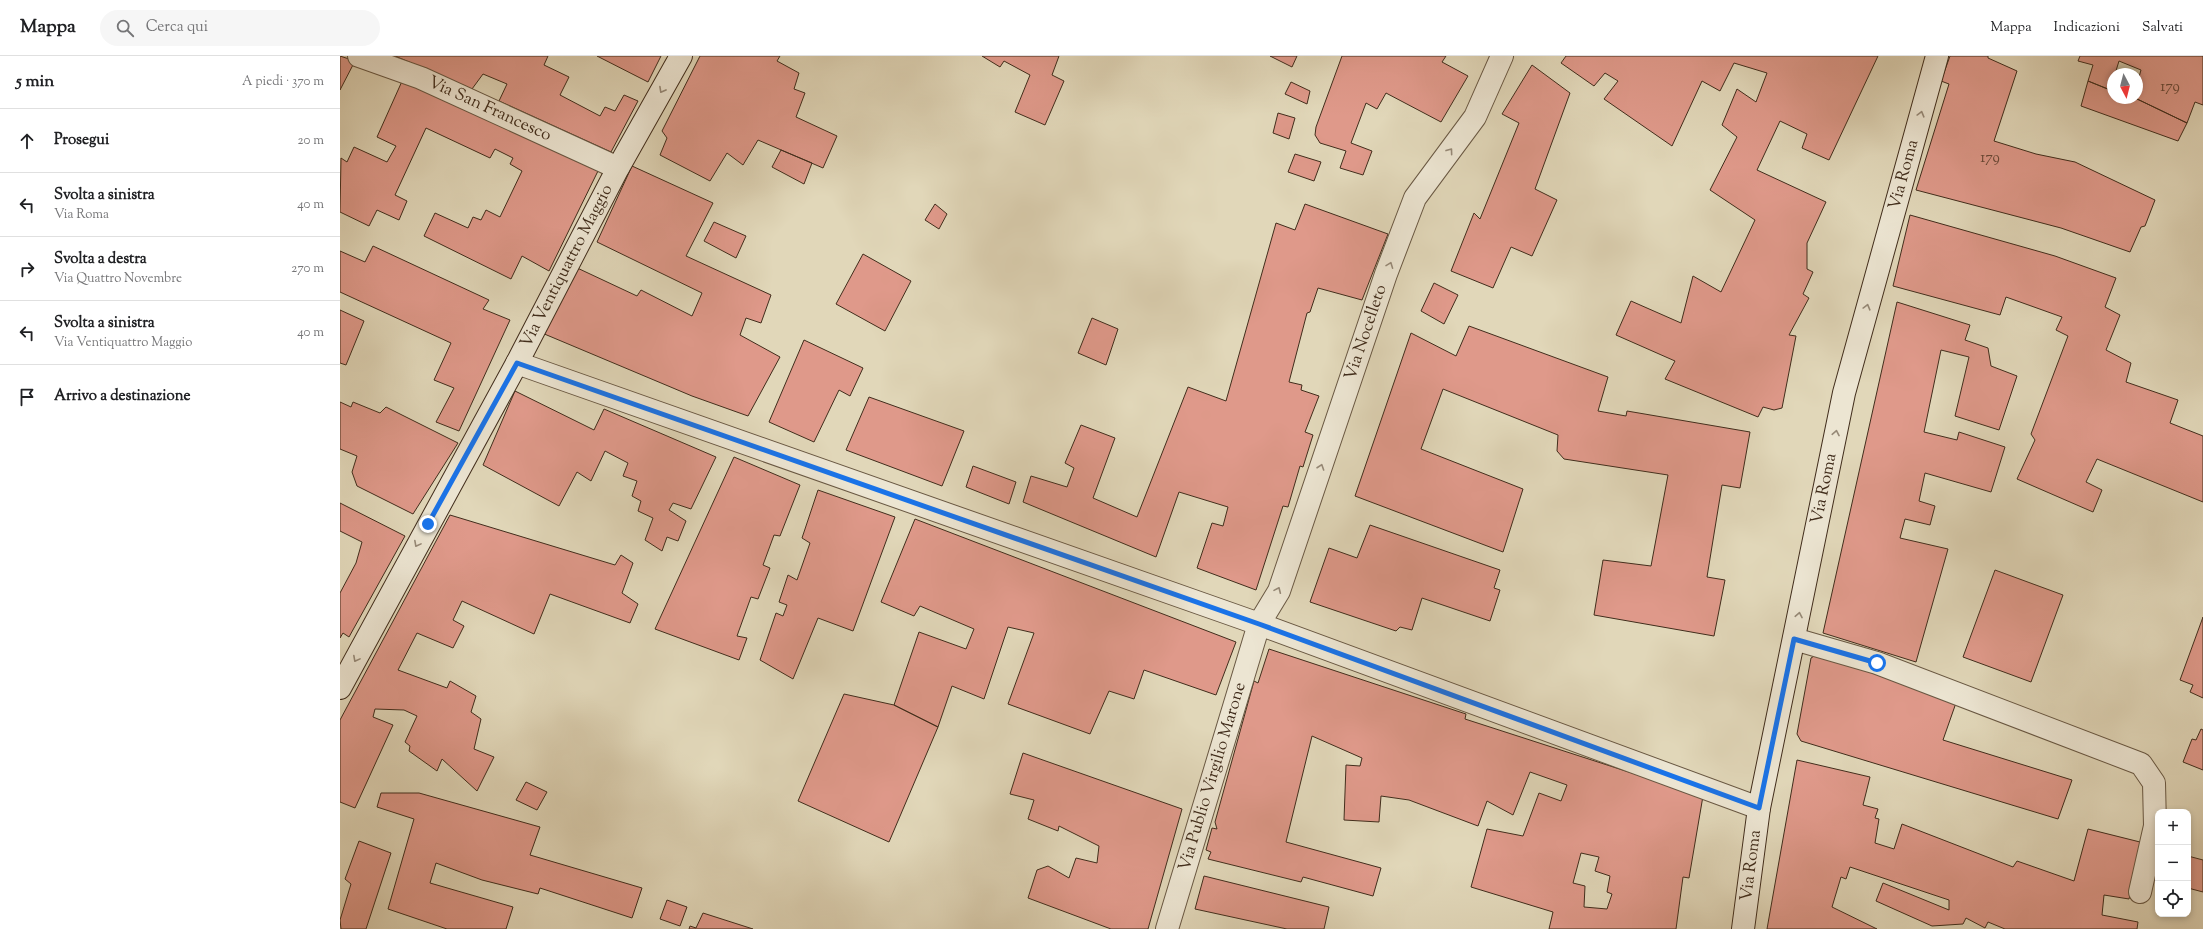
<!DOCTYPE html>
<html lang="it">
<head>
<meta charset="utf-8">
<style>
	body { margin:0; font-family:"Sorts Mill Goudy",serif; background:#f6f6f6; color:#202124 }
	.controls { position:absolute; right:12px; bottom:12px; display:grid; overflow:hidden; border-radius:8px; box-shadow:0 2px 6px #0003 }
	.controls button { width:36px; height:36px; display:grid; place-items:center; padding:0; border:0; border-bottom:1px solid #e0e0e0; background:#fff; color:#202124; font:20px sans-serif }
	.compass { position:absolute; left:1767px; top:12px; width:36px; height:36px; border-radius:50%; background:#fff; box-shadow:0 2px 6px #0003; rotate:173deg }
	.stop { position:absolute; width:12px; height:12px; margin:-9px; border:3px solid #1a73e8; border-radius:50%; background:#fff }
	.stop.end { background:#1a73e8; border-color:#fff; box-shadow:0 1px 4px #0008 }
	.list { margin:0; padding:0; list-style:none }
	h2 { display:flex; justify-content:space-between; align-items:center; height:52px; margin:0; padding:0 16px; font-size:17px }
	h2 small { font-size:13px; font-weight:400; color:#757577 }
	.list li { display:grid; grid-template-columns:26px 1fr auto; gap:12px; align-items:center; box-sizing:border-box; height:64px; padding:0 16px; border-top:1px solid #e0e0e0 }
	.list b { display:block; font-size:15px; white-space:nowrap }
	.list p { margin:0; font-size:13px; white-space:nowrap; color:#757577 }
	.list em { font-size:13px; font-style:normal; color:#757577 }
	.icon { flex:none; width:22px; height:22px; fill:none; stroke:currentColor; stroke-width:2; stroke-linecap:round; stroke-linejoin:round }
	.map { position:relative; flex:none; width:1863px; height:873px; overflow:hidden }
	header { display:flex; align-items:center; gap:24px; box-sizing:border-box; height:56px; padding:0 20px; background:#fff; border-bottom:1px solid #e0e0e0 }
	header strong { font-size:19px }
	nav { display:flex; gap:22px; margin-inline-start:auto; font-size:14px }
	.search { width:280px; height:36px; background:#f6f6f6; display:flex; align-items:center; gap:10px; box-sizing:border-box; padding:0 14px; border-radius:22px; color:#757577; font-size:15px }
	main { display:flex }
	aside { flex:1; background:#fff }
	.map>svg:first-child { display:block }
	.building { fill:#df998a; stroke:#412d1c; fill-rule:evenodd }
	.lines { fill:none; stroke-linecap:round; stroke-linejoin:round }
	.minor-casing { stroke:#695843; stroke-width:24 }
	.secondary-casing { stroke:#412d1c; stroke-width:24 }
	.minor { stroke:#ece5d2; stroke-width:22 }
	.secondary { stroke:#ece5d2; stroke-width:22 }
	.oneway { stroke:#968977 }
	.route { stroke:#1a73e8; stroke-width:5 }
	.labels { text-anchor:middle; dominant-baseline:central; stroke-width:4; stroke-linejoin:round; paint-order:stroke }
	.number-label { font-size:15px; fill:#684838 }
	.street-label { font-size:17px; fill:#412d1c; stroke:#ece5d2 }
</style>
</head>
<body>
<header>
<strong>Mappa</strong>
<div class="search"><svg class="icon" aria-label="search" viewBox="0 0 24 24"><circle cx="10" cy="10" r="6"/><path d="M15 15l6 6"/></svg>Cerca qui</div>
<nav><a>Mappa</a><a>Indicazioni</a><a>Salvati</a></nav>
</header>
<main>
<aside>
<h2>5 min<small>A piedi · 370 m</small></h2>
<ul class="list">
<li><svg class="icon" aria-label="ahead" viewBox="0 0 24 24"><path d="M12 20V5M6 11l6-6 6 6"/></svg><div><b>Prosegui</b></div><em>20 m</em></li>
<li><svg class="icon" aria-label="left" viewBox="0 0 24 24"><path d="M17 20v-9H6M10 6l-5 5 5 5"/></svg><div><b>Svolta a sinistra</b><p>Via Roma</p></div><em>40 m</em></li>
<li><svg class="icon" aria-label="right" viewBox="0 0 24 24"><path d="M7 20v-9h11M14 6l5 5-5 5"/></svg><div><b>Svolta a destra</b><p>Via Quattro Novembre</p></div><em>270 m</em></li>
<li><svg class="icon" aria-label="left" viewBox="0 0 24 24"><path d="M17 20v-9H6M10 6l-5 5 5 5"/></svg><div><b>Svolta a sinistra</b><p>Via Ventiquattro Maggio</p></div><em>40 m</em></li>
<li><svg class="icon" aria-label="arrive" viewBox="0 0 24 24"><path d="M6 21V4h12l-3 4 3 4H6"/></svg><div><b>Arrivo a destinazione</b></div></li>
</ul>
</aside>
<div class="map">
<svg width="1863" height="873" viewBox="0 0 1863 873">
	<rect width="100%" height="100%" fill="#e1d7b9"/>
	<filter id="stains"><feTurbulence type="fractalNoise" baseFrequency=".005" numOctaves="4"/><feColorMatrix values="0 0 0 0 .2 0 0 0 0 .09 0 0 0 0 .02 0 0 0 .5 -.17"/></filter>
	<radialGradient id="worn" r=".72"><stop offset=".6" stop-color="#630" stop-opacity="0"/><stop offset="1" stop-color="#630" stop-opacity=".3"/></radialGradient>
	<path class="building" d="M 0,0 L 15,5 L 0,34 Z
		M 55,0 L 208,0 L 204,9 L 229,21 L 220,39 L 260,60 L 265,51 L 275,55 L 284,39 L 298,45 L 271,96 L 159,45 L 167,28 L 143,18 L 132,33 Z
		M 257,0 L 321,0 L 308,26 Z
		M 360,0 L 440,0 L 437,5 L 459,17 L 454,33 L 465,37 L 456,61 L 497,80 L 483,112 L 418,84 L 403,109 L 387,97 L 370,125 L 320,99 L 327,82 L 322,75 Z
		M 642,0 L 719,0 L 712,19 L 724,25 L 705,69 L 675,56 L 690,19 L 664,5 L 660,11 Z
		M 930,0 L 957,0 L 952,11 Z
		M 1002,0 L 1106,0 L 1102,6 L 1128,20 L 1101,66 L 1046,37 L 1037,53 L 1026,47 L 1011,87 L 1032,95 L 1023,119 L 1000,112 L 1006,95 L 980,87 L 975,79 L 976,71 Z
		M 1226,0 L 1538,0 L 1489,104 L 1462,92 L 1467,78 L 1440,65 L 1417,114 L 1486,146 L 1467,187 L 1467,213 L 1473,216 L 1463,238 L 1469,242 L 1449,279 L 1456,280 L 1442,352 L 1434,354 L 1423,351 L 1418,361 L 1325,323 L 1335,305 L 1276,279 L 1291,245 L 1341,267 L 1353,220 L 1381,236 L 1415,164 L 1370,134 L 1397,81 L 1382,69 L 1397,33 L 1416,46 L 1427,17 L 1394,7 L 1380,35 L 1362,25 L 1332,90 L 1264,43 L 1278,25 L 1265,17 L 1254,30 L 1221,7 Z
		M 1610,0 L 1648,0 L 1648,2 L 1677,15 L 1654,85 L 1696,98 L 1735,106 L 1815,144 L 1805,170 L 1801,171 L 1790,196 L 1721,172 L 1576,134 L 1609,28 L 1601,25 Z
		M 1740,0 L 1863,0 L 1863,49 L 1855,46 L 1847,67 L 1795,42 L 1797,42 L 1797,28 L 1801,14 L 1779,5 L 1775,18 L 1773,18 L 1770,34 L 1748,25 L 1753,9 L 1738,5 Z
		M 1192,9 L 1230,37 L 1195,133 L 1217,144 L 1192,200 L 1171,191 L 1153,232 L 1111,215 L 1134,157 L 1140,163 L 1179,67 L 1162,58 Z
		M 63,23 L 258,115 L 209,215 L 182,200 L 171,223 L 84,180 L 95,157 L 128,172 L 133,161 L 141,164 L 146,154 L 160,161 L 182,115 L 170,108 L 173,102 L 155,93 L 150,102 L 86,72 L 55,139 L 67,145 L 59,164 L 37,154 L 29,170 L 0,156 L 1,102 L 7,106 L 14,91 L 47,106 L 56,90 L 37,81 Z
		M 1748,25 L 1773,35 L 1773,42 L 1795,42 L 1847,67 L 1838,85 L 1741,50 Z
		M 951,26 L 970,35 L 967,48 L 945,38 Z
		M 938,57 L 955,62 L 949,83 L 933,77 Z
		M 441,94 L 472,107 L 464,128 L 432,111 Z
		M 955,98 L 981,106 L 974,125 L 948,116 Z
		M 292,110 L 373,147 L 346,200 L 431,239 L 421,267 L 406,262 L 400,279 L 440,301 L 408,360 L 352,340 L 202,277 L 233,210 L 297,240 L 301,234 L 352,260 L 362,237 L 257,186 Z
		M 595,148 L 607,158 L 599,173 L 585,164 Z
		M 965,148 L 1048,178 L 1022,244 L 978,232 L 970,256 L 967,257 L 949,326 L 962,329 L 961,334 L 979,340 L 965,376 L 973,379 L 963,411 L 960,410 L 948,451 L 943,450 L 916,534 L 857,512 L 872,467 L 883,470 L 888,451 L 839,436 L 816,501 L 683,446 L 691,420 L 727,431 L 734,412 L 725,407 L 741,369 L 775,382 L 753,442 L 797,461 L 848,331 L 886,345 L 936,167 L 955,174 Z
		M 1570,159 L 1715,200 L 1776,222 L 1765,251 L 1780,259 L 1766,294 L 1791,307 L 1786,326 L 1838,344 L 1830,367 L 1863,380 L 1863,446 L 1757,403 L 1746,426 L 1762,434 L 1753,456 L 1677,423 L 1695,384 L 1691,378 L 1728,280 L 1716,274 L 1722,261 L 1666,241 L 1660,259 L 1553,230 Z
		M 374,166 L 406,180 L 396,202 L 364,185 Z
		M 33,190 L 149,244 L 143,253 L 170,264 L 119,375 L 96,366 L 114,332 L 94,324 L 111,287 L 0,236 L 0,195 L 25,206 Z
		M 523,198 L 571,225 L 545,275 L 496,248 Z
		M 1094,227 L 1118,239 L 1104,268 L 1081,255 Z
		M 1557,246 L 1630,269 L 1625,284 L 1648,292 L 1651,310 L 1677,320 L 1659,374 L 1615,360 L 1629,301 L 1601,294 L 1584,376 L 1617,384 L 1619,376 L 1665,391 L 1651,436 L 1585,417 L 1579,445 L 1595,450 L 1590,469 L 1565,463 L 1560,482 L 1608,493 L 1576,606 L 1483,577 Z
		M 0,254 L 24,265 L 6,309 L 0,307 Z
		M 752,262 L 778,273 L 766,309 L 738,297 Z
		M 1129,270 L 1268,321 L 1258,355 L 1286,360 L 1287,355 L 1410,376 L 1400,432 L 1382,429 L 1367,521 L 1385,524 L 1374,580 L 1254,559 L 1263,504 L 1311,510 L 1328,419 L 1224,403 L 1217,395 L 1218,379 L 1103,333 L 1081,393 L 1183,433 L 1163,496 L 1015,440 L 1071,277 L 1116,300 Z
		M 464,284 L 523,312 L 510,340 L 499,334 L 474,386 L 429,366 Z
		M 175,335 L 254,374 L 264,353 L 376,401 L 351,453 L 333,447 L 329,454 L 346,465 L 338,485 L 327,481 L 322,495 L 305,484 L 313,462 L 298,455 L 301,445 L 292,440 L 297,425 L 283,420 L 288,407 L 265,395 L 251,425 L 237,416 L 219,450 L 143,409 Z
		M 529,341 L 624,375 L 602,430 L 506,394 Z
		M 0,346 L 11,351 L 13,346 L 40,357 L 46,351 L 118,387 L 73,458 L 17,430 L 12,416 L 17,400 L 0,393 Z
		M 394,401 L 460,429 L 440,480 L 434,479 L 423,509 L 430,512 L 418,543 L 411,541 L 397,580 L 407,582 L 399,604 L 315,573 Z
		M 633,410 L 676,426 L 669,448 L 626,431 Z
		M 478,434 L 555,461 L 513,575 L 478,562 L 453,623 L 420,604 L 436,557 L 443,560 L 447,549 L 439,546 L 448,519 L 457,524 L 470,487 L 462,482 Z
		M 0,447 L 65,480 L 9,581 L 3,577 L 0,582 L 0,537 L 16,507 L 22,486 L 0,475 Z
		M 110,459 L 275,509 L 281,499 L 293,507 L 282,537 L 298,548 L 290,567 L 210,538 L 194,578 L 122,545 L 113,564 L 124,570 L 113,592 L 77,577 L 58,614 L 107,632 L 110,625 L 136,640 L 131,656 L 141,663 L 134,693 L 154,701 L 137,735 L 102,703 L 97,715 L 69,695 L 70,690 L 65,686 L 77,660 L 64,654 L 35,653 L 33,661 L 53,669 L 15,752 L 0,746 L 0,664 Z
		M 575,463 L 896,586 L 876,639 L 804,614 L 794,643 L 769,635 L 750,678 L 668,648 L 694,577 L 668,571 L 644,643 L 612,630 L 598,671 L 554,649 L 579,576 L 626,593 L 634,573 L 580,550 L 574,560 L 541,546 Z
		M 1030,469 L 1160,514 L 1154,532 L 1160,534 L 1150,565 L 1082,542 L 1072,574 L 1060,571 L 1056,575 L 970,546 L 989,492 L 1017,502 Z
		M 1655,514 L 1723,539 L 1691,626 L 1623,601 Z
		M 1863,561 L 1863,642 L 1850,636 L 1853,629 L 1840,624 Z
		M 929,593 L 1126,658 L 1125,663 L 1363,740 L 1349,822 L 1343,821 L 1336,873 L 1209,873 L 1213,856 L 1131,831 L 1147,773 L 1183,780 L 1199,737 L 1221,745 L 1227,729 L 1190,716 L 1173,759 L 1147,745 L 1138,770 L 1069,744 L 1041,740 L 1039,766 L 1004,764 L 1006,709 L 1020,710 L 1022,702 L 972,680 L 946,786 L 1041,812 L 1033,840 L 963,821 L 961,826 L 868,803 L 871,796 L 866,794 L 872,772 L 877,773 L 875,766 L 914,625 L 918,627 ZM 1241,797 L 1259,801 L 1255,815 L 1270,820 L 1267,836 L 1272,838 L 1267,853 L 1244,851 L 1245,830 L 1233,827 Z
		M 1481,596 L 1617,644 L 1603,684 L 1732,724 L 1718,763 L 1461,685 L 1457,678 L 1471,602 Z
		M 504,638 L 554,649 L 598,671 L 549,786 L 458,745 Z
		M 1861,673 L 1863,674 L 1863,714 L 1843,706 L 1852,683 L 1856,684 Z
		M 683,697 L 842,753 L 808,873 L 771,873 L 688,842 L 697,814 L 708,810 L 729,822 L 736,802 L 757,807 L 759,790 L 719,770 L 718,775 L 688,763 L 694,744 L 670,738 Z
		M 1457,704 L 1530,721 L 1523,749 L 1538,753 L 1535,762 L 1539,763 L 1535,787 L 1554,793 L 1562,768 L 1673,811 L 1677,805 L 1734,825 L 1748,773 L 1804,787 L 1789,843 L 1764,839 L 1762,859 L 1798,866 L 1797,873 L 1665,873 L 1648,866 L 1645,872 L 1626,862 L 1623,868 L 1592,870 L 1536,845 L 1543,827 L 1609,854 L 1609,844 L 1510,811 L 1506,823 L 1501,821 L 1492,851 L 1537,873 L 1427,873 Z
		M 186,726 L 207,736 L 197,754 L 176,744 Z
		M 41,737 L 79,737 L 200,771 L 190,799 L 302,832 L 292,862 L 200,832 L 198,838 L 142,824 L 96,807 L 90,827 L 173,851 L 166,873 L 107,873 L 48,853 L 74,763 L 37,751 Z
		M 19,785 L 51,797 L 26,873 L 1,873 L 0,864 L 11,828 L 5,823 Z
		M 1848,800 L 1863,804 L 1863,836 L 1848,832 Z
		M 864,820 L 989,851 L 984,873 L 947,873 L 855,853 Z
		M 327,844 L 347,851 L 340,870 L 320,863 Z
		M 363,857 L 413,873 L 349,873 L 350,870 L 356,872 Z"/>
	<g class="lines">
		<defs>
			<g id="minor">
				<path id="s1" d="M 19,0 L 81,22 L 278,112"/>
				<path d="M 177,307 L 919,568 L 1419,752"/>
				<path d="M 1454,583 L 1537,607 L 1801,708 L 1814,727 L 1815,770 L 1800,836"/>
				<path id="s2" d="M 827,873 L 919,568 L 939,535 L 1046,218 L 1075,142 L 1135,61 L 1162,0"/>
			</g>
			<g id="secondary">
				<path id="s3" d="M 0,632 L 177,307 L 278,112 L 341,0"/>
				<path id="s4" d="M 1403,873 L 1419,752 L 1504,337 L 1597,0"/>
			</g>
		</defs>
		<use href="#minor" class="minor-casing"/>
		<use href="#secondary" class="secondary-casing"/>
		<use href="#minor" class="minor"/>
		<use href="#secondary" class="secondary"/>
	</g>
	<defs><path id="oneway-chevron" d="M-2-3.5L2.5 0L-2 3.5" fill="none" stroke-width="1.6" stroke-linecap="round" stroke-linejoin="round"/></defs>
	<g class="oneway">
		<use href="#oneway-chevron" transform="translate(322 34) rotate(119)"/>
		<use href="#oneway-chevron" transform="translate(1581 58) rotate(-75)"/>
		<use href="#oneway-chevron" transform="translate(1110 95) rotate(-54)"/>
		<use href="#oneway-chevron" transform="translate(1050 209) rotate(-69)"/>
		<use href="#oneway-chevron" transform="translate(1527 251) rotate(-75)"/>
		<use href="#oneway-chevron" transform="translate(1496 377) rotate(-79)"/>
		<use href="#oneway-chevron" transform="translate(981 411) rotate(-71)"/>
		<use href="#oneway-chevron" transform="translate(77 488) rotate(118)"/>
		<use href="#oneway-chevron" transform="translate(938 534) rotate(-66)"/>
		<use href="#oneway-chevron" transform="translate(1459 559) rotate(-79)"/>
		<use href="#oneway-chevron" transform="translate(16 603) rotate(118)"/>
	</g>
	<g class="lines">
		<path class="route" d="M 88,468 L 177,307 L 919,568 L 1419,752 L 1454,583 L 1537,607"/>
	</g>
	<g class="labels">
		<g class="number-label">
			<text x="1830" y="31">179</text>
			<text x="1650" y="102">179</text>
		</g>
		<g class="street-label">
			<text stroke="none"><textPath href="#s1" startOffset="141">Via San Francesco</textPath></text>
			<text stroke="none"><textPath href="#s4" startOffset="772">Via Roma</textPath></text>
			<text stroke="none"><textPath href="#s3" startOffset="479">Via Ventiquattro Maggio</textPath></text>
			<text stroke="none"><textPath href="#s2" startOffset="630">Via Nocelleto</textPath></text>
			<text stroke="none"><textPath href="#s4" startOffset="448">Via Roma</textPath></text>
			<text stroke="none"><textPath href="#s2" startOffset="159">Via Publio Virgilio Marone</textPath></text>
			<text stroke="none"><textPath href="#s4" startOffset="64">Via Roma</textPath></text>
		</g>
	</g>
	<rect width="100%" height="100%" filter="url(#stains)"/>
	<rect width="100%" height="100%" fill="url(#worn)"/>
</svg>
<div class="controls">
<button>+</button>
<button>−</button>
<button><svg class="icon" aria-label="locate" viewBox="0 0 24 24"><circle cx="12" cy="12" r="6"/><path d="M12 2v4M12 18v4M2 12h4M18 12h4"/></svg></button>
</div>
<svg class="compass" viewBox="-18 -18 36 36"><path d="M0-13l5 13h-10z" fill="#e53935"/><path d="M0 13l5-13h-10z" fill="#757577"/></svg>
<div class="stop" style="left:1537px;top:607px"></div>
<div class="stop end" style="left:88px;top:468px"></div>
</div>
</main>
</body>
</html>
